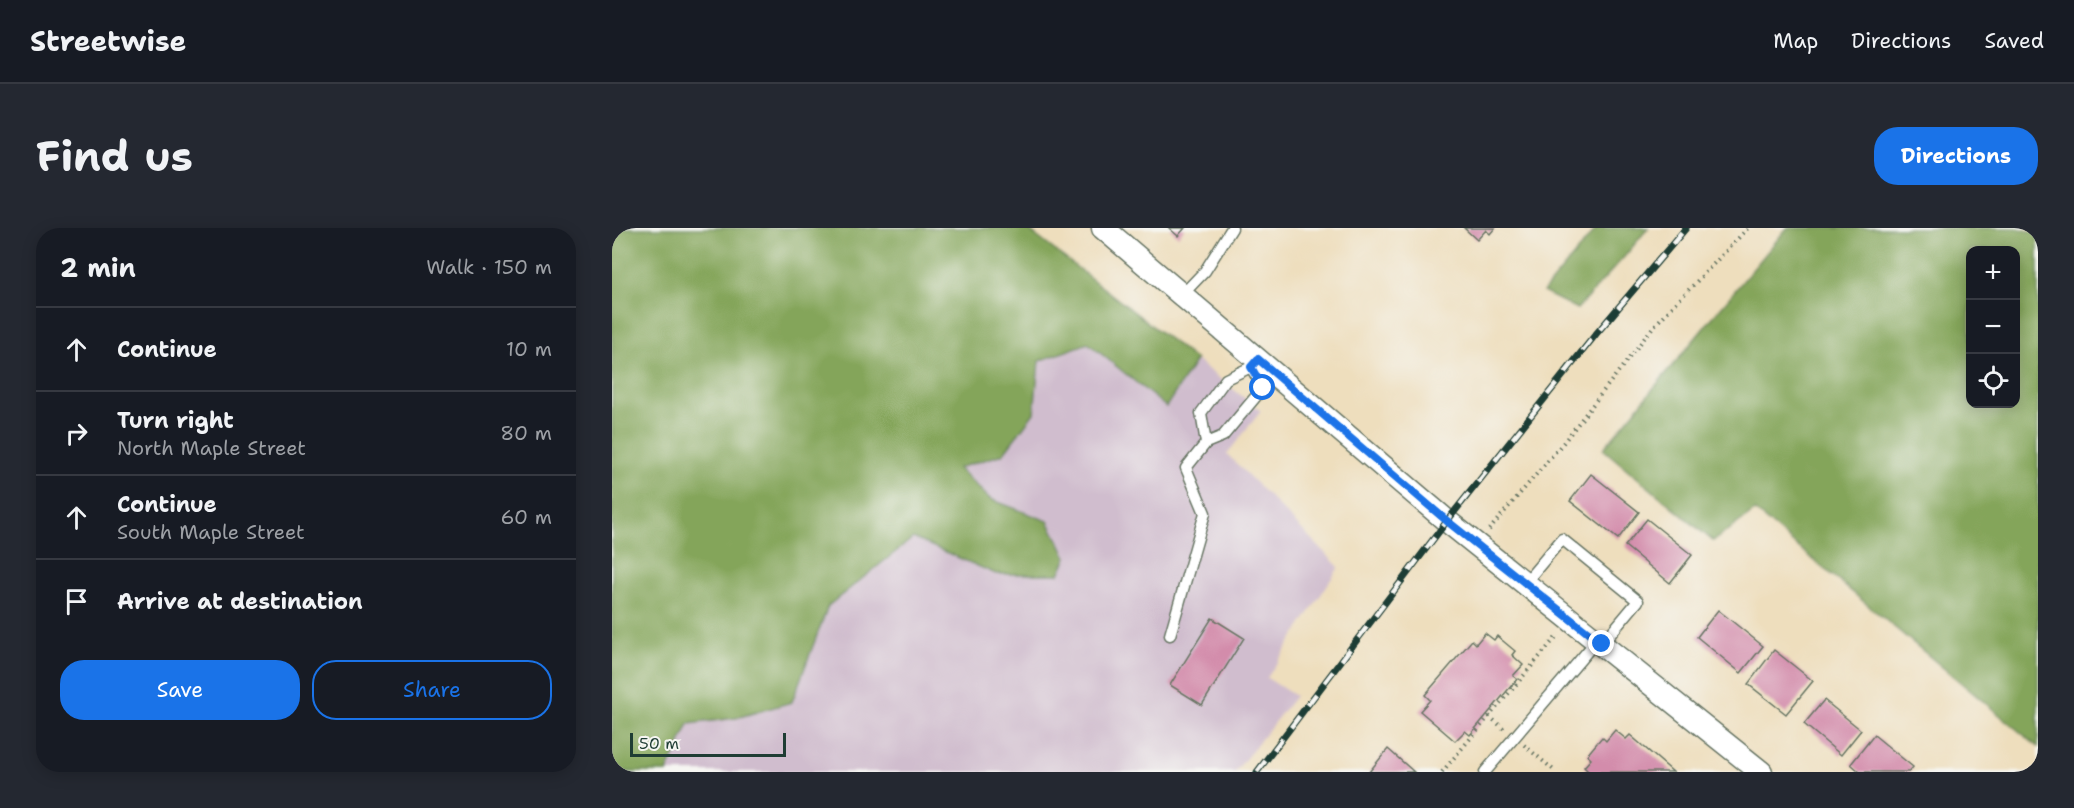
<!DOCTYPE html>
<html lang="en">
<head>
<meta charset="utf-8">
<style>
	body { margin:0; font-family:"Shantell Sans",sans-serif; background:#242831; color:#f1f3f6 }
	.controls { position:absolute; right:18px; top:18px; display:grid; overflow:hidden; border-radius:12px; box-shadow:0 3px 15px #0003 }
	.controls button { width:54px; height:54px; display:grid; place-items:center; padding:0; border:0; border-bottom:2px solid #363941; background:#171b24; color:#f1f3f6; font:30px sans-serif }
	.scale { position:absolute; left:18px; bottom:15px; width:156px; box-sizing:border-box; padding-left:6px; border:3px solid #1f3d34; border-top:0; font-size:16px; line-height:21px; white-space:nowrap; color:#1f3d34; -webkit-text-stroke:4px #f6f6f2; paint-order:stroke }
	.stop { position:absolute; width:18px; height:18px; margin:-14px; border:4px solid #1a73e8; border-radius:50%; background:#fff }
	.stop.end { background:#1a73e8; border-color:#fff; box-shadow:0 2px 6px #0008 }
	.list { margin:0; padding:0; list-style:none }
	h2 { display:flex; justify-content:space-between; align-items:center; height:78px; margin:0; padding:0 24px; font-size:26px }
	h2 small { font-size:20px; font-weight:400; color:#9ea1a6 }
	.list li { display:grid; grid-template-columns:39px 1fr auto; gap:18px; align-items:center; box-sizing:border-box; height:84px; padding:0 24px; border-top:2px solid #363941 }
	.list b { display:block; font-size:22px; white-space:nowrap }
	.list p { margin:0; font-size:20px; white-space:nowrap; color:#9ea1a6 }
	.list em { font-size:20px; font-style:normal; color:#9ea1a6 }
	.actions { display:flex; gap:12px; padding:18px 24px }
	.actions a { flex:1; padding:14px 0; border:2px solid #1a73e8; border-radius:24px; text-align:center; font-size:21px; color:#1a73e8 }
	.actions .main { background:#1a73e8; color:#fff }
	.icon { flex:none; width:33px; height:33px; fill:none; stroke:currentColor; stroke-width:2; stroke-linecap:round; stroke-linejoin:round }
	.map { position:relative; flex:none; width:1426px; height:544px; overflow:hidden; border-radius:24px }
	header { display:flex; align-items:center; gap:36px; box-sizing:border-box; height:84px; padding:0 30px; background:#171b24; border-bottom:2px solid #363941 }
	header strong { font-size:28px }
	nav { display:flex; gap:33px; margin-inline-start:auto; font-size:21px }
	.intro { display:flex; align-items:center; justify-content:space-between; box-sizing:border-box; height:144px; padding:0 36px }
	h1 { margin:0; font-size:42px }
	.button { padding:15px 27px; border-radius:24px; background:#1a73e8; color:#fff; font-size:21px; font-weight:700 }
	main { display:flex; gap:36px; padding:0 36px }
	aside { flex:1; background:#171b24; border-radius:24px; box-shadow:0 3px 15px #0003 }
	.map>svg:first-child { display:block }
	.industrial { fill:#d0bdce }
	.forest { fill:#84a55a; stroke:#527147; stroke-width:1.5; fill-rule:evenodd }
	.building { fill:#d38cab }
	.lines { fill:none; stroke-linecap:round; stroke-linejoin:round }
	.service-casing { stroke:#677564; stroke-width:13 }
	.minor-casing { stroke:#677564; stroke-width:25 }
	.path { stroke:#677564; stroke-width:4; stroke-dasharray:1.5 4.5; stroke-linecap:butt }
	.service { stroke:#fff; stroke-width:10 }
	.minor { stroke:#fff; stroke-width:22 }
	.rail-casing { stroke:#1f3d34; stroke-width:7 }
	.rail { stroke:#f6f6f2; stroke-width:4.5; stroke-dasharray:14; stroke-linecap:butt }
	.route { stroke:#1a73e8; stroke-width:8 }
</style>
</head>
<body>
<header>
<strong>Streetwise</strong>
<nav><a>Map</a><a>Directions</a><a>Saved</a></nav>
</header>
<div class="intro"><h1>Find us</h1><a class="button">Directions</a></div>
<main>
<aside>
<h2>2 min<small>Walk · 150 m</small></h2>
<ul class="list">
<li><svg class="icon" aria-label="ahead" viewBox="0 0 24 24"><path d="M12 20V5M6 11l6-6 6 6"/></svg><div><b>Continue</b></div><em>10 m</em></li>
<li><svg class="icon" aria-label="right" viewBox="0 0 24 24"><path d="M7 20v-9h11M14 6l5 5-5 5"/></svg><div><b>Turn right</b><p>North Maple Street</p></div><em>80 m</em></li>
<li><svg class="icon" aria-label="ahead" viewBox="0 0 24 24"><path d="M12 20V5M6 11l6-6 6 6"/></svg><div><b>Continue</b><p>South Maple Street</p></div><em>60 m</em></li>
<li><svg class="icon" aria-label="arrive" viewBox="0 0 24 24"><path d="M6 21V4h12l-3 4 3 4H6"/></svg><div><b>Arrive at destination</b></div></li>
</ul>
<div class="actions"><a class="main">Save</a><a>Share</a></div>
</aside>
<div class="map">
<svg width="1426" height="544" viewBox="0 0 1426 544">
	<rect width="100%" height="100%" fill="#f6f6f2"/>
	<filter id="ink" filterUnits="userSpaceOnUse"><feTurbulence type="fractalNoise" baseFrequency=".0167" numOctaves="2"/><feDisplacementMap in="SourceGraphic" scale="12" xChannelSelector="R" yChannelSelector="G"/><feConvolveMatrix kernelMatrix="1 2 1 2 8 2 1 2 1" color-interpolation-filters="sRGB"/></filter>
	<filter id="wash" filterUnits="userSpaceOnUse"><feTurbulence type="fractalNoise" baseFrequency=".008" numOctaves="4" result="noise"/><feDisplacementMap in="SourceGraphic" scale="24" xChannelSelector="R" yChannelSelector="G"/><feGaussianBlur stdDeviation="1.35" result="paint"/><feColorMatrix in="noise" values="0 0 0 0 0 0 0 0 0 0 0 0 0 0 0 0 0 1.4 0 .05"/><feComposite in="paint" operator="in"/></filter>
	<g filter="url(#wash)">
		<rect width="100%" height="100%" fill="#eedebd"/>
		<path class="industrial" d="M 476,115 L 554,179 L 584,132 L 649,183 L 615,226 L 727,339 L 655,450 L 683,468 L 623,544 L 55,544 L 77,496 L 124,490 L 180,474 L 216,378 L 302,310 L 384,346 L 436,293 L 378,271 L 345,240 L 421,185 L 427,133 Z"/>
		<path class="forest" d="M 0,0 L 414,0 L 584,132 L 554,179 L 476,115 L 427,133 L 422,185 L 391,226 L 346,240 L 378,271 L 436,293 L 455,329 L 447,346 L 384,346 L 301,310 L 216,378 L 180,474 L 124,490 L 77,496 L 55,544 L 0,544 Z
			M 985,0 L 1036,0 L 1013,28 L 965,81 L 931,64 Z
			M 1175,0 L 1405,0 L 1426,5 L 1426,519 L 1143,283 L 1101,313 L 991,221 ZM 1358,22 L 1404,22 L 1404,176 L 1358,176 Z"/>
		<g id="blocks">
			<path class="building" d="M 557,0 L 573,0 L 566,8 Z
				M 852,0 L 883,0 L 878,6 L 874,2 L 865,12 Z
				M 979,246 L 1027,284 L 1006,311 L 958,273 Z
				M 1035,291 L 1080,327 L 1058,355 L 1013,318 Z
				M 1106,382 L 1151,418 L 1129,445 L 1085,409 Z
				M 600,390 L 632,410 L 590,477 L 558,457 Z
				M 873,405 L 882,412 L 885,408 L 903,423 L 900,427 L 911,437 L 901,448 L 905,451 L 858,507 L 853,503 L 843,513 L 808,483 L 818,472 L 813,467 L 860,412 L 864,416 Z
				M 1162,422 L 1201,453 L 1174,486 L 1136,456 Z
				M 1212,472 L 1249,502 L 1229,527 L 1192,496 Z
				M 1003,502 L 1014,511 L 1018,507 L 1061,544 L 977,544 L 972,539 L 979,531 L 975,527 L 990,509 L 994,513 Z
				M 1262,507 L 1301,539 L 1297,544 L 1248,544 L 1239,536 Z
				M 776,521 L 802,544 L 757,544 Z"/>
		</g>
	</g>
	<g filter="url(#ink)">
		<use href="#blocks" fill-opacity="0" stroke="#677564" stroke-width="1.5"/>
		<g class="lines">
			<defs>
				<path id="service" d="M 570,67 L 593,43 L 620,0
					M 594,215 L 589,185 L 614,151 L 639,139 L 642,136
					M 913,355 L 950,311 L 1026,373 L 990,416
					M 558,407 L 593,285 L 574,240 L 594,215 L 611,208 L 651,160 L 639,139
					M 873,544 L 985,412"/>
				<path id="minor" d="M 491,0 L 835,293 L 1149,544"/>
			</defs>
			<use href="#service" class="service-casing"/>
			<use href="#minor" class="minor-casing"/>
			<path class="path" d="M 877,302 L 951,215 L 1041,99 L 1136,0
				M 877,488 L 892,501
				M 912,517 L 944,544
				M 830,544 L 946,407"/>
			<use href="#service" class="service"/>
			<use href="#minor" class="minor"/>
			<defs>
				<path id="rail" d="M 645,544 L 835,293 L 984,106 L 1074,0"/>
			</defs>
			<use href="#rail" class="rail-casing"/>
			<use href="#rail" class="rail"/>
		</g>
	</g>
	<g class="lines" filter="url(#ink)">
		<path class="route" d="M 651,160 L 639,139 L 646,131 L 835,293 L 990,416"/>
	</g>
</svg>
<div class="controls">
<button>+</button>
<button>−</button>
<button><svg class="icon" aria-label="locate" viewBox="0 0 24 24"><circle cx="12" cy="12" r="6"/><path d="M12 2v4M12 18v4M2 12h4M18 12h4"/></svg></button>
</div>
<div class="scale">50 m</div>
<div class="stop" style="left:651px;top:160px"></div>
<div class="stop end" style="left:990px;top:416px"></div>
</div>
</main>
</body>
</html>
